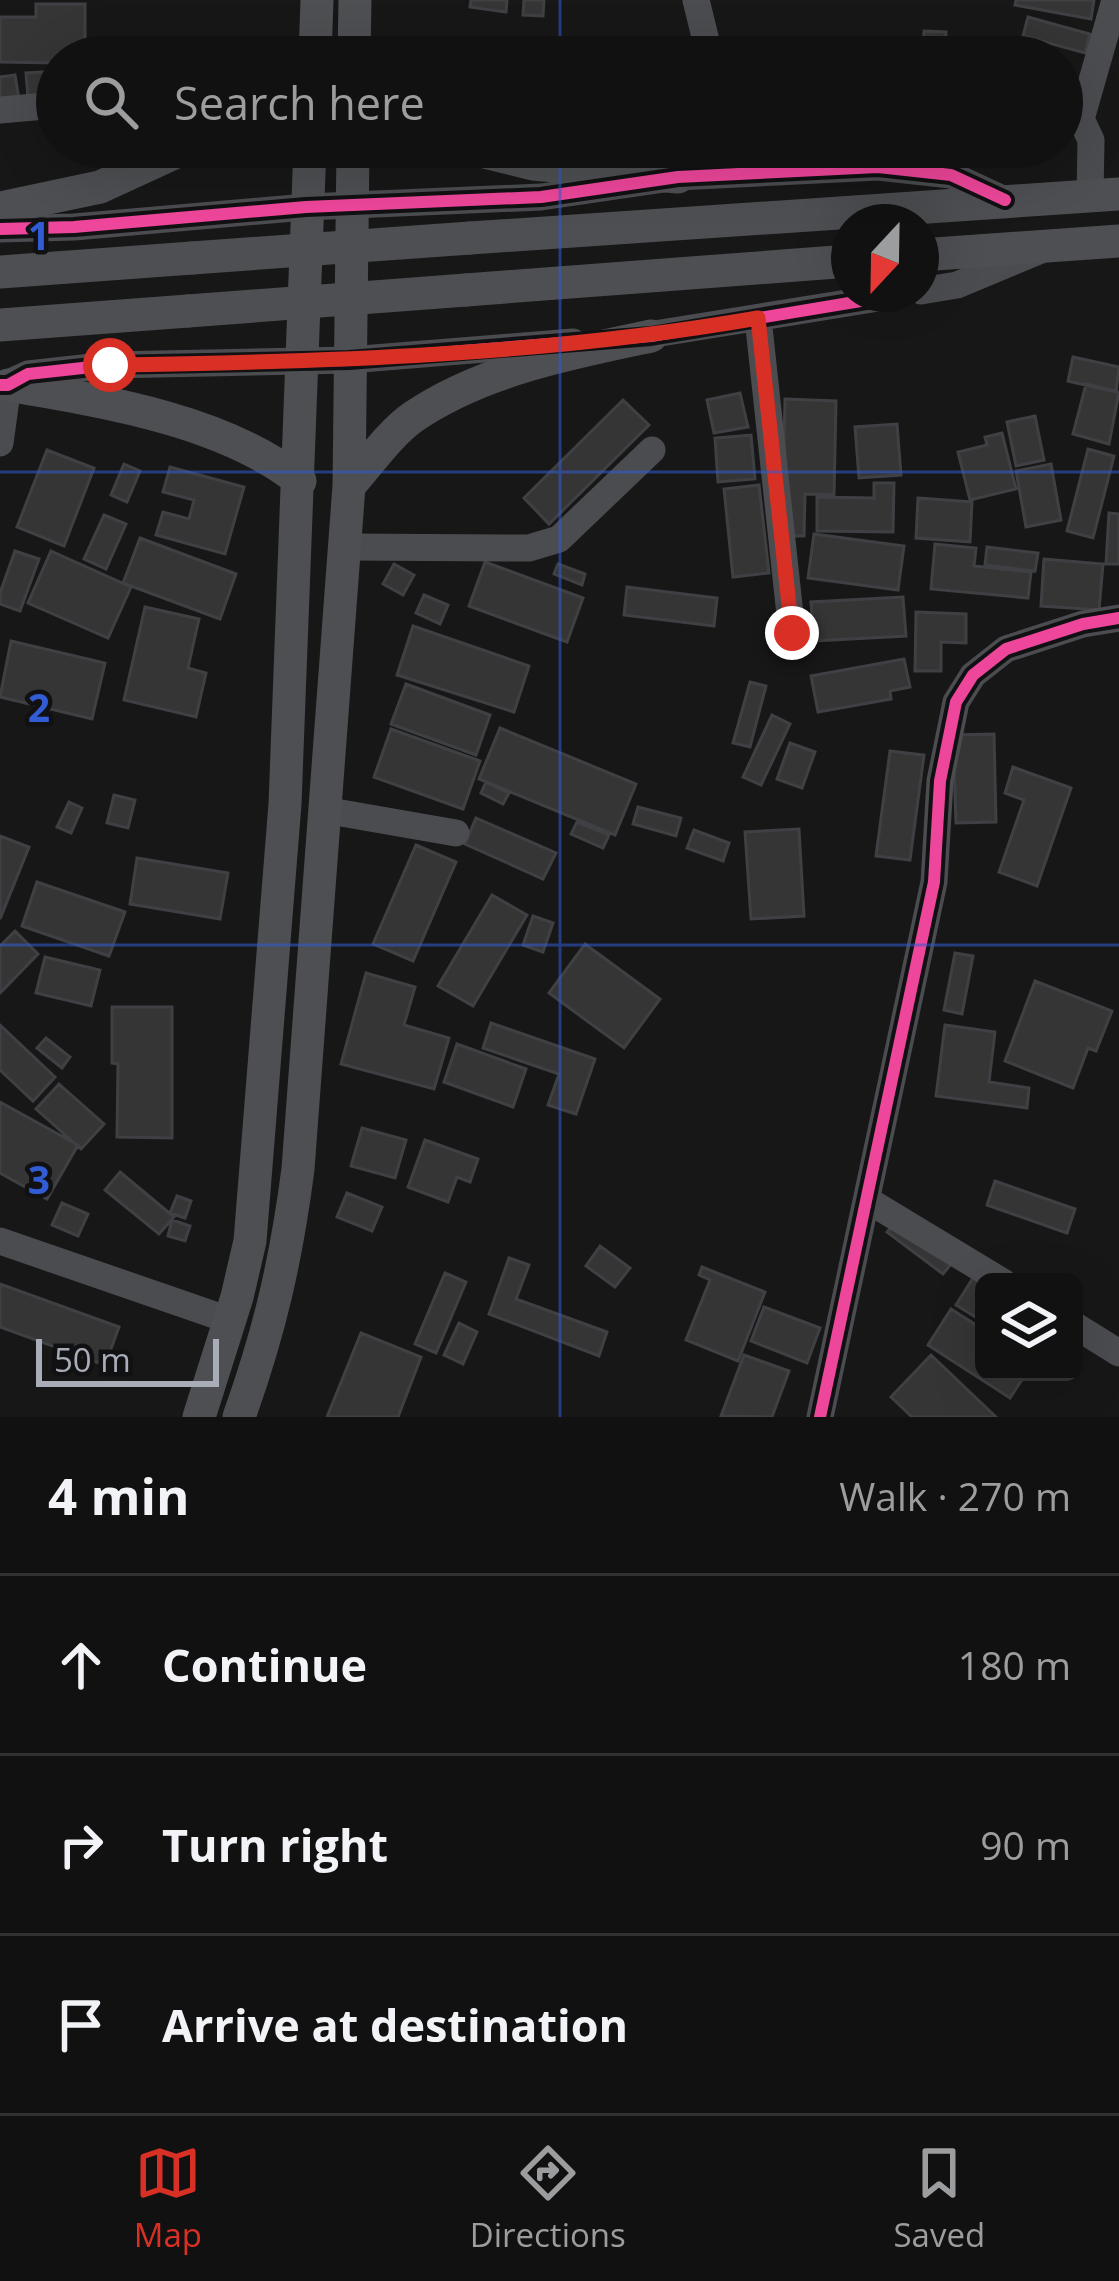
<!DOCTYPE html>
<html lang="en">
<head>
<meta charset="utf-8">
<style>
	body { margin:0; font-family:"Open Sans",sans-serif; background:#1a1a1a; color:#f1f3f6 }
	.controls { position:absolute; right:36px; bottom:36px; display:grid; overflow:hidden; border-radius:18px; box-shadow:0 12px 48px #0002 }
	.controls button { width:108px; height:108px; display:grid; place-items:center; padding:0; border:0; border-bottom:3px solid #303131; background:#111; color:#f1f3f6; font:60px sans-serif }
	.compass { position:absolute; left:831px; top:204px; width:108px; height:108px; border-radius:50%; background:#111; box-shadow:0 12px 48px #0002; rotate:202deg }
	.scale { position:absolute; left:36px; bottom:30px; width:183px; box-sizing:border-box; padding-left:12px; border:6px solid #a8adb8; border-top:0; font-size:33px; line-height:42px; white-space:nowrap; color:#a8adb8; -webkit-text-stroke:9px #111113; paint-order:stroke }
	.stop { position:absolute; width:36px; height:36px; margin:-27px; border:9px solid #d93025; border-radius:50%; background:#fff }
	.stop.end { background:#d93025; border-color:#fff; box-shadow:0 3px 12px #0008 }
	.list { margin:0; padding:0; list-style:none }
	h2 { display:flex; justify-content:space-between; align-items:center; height:156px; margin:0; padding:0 48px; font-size:51px }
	h2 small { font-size:39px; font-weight:400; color:#9c9d9f }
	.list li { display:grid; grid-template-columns:78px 1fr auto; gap:36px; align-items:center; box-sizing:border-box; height:180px; padding:0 48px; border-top:3px solid #303131 }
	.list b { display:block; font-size:45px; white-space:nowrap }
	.list em { font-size:39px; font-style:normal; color:#9c9d9f }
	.icon { flex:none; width:66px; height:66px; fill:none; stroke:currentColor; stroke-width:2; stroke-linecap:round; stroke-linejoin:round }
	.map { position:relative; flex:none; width:1119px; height:1417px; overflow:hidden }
	.search { position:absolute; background:#111; box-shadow:0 12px 48px #0002; left:36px; right:36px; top:36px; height:132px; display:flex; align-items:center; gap:30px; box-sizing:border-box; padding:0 42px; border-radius:66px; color:#9c9d9f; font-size:45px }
	.sheet { height:696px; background:#111 }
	nav { display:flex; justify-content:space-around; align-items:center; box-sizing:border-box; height:168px; border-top:3px solid #303131; background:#111; font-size:33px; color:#9c9d9f }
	nav a { display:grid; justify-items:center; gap:6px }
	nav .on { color:#d93025 }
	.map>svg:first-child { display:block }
	.building { fill:#353536; stroke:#3f4043; stroke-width:3 }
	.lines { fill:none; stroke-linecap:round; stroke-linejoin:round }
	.minor { stroke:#4b4c50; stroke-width:27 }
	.major { stroke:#4d4f52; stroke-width:33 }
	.major-bridge { stroke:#4d4f52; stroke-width:33 }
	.cycleway-casing { stroke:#111113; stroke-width:20 }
	.cycleway { stroke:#ed469a; stroke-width:12 }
	.route { stroke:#d93025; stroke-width:15 }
	.grid { fill:none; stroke:#325cd3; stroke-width:3; stroke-opacity:0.55 }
	.grid-label { font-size:39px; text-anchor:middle; font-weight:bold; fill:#325cd3; stroke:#111113; stroke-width:9; stroke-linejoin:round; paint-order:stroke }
</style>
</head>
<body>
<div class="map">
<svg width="1119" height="1417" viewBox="0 0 1119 1417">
	<rect width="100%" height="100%" fill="#171717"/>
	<path class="building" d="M 471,0 L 507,0 L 506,12 L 470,7 Z
		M 524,0 L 544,0 L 543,16 L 523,15 Z
		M 1016,0 L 1094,0 L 1091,19 L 1015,5 Z
		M 36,4 L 85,4 L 85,57 L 57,57 L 57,63 L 0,62 L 0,17 L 36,17 Z
		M 1028,17 L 1090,34 L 1085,53 L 1023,36 Z
		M 924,31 L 946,32 L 945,57 L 923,57 Z
		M 792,42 L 897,46 L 897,57 L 792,57 Z
		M 57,71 L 57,96 L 28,98 L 26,73 Z
		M 15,75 L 19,100 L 0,103 L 0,77 Z
		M 1073,357 L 1119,367 L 1116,392 L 1068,381 Z
		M 1086,384 L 1119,392 L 1109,444 L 1073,434 Z
		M 740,393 L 748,427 L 714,433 L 707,400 Z
		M 785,399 L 836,401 L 834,495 L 805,494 L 804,536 L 782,536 Z
		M 623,400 L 649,425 L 549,524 L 524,498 Z
		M 1035,416 L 1044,460 L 1016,466 L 1007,422 Z
		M 897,424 L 901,475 L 859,478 L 855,427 Z
		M 1002,433 L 1016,489 L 970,500 L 958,452 L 987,445 L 985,437 Z
		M 751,435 L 755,479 L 718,482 L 715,438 Z
		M 1088,449 L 1114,456 L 1093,538 L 1067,531 Z
		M 47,450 L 94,468 L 64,546 L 17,527 Z
		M 124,464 L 140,471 L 127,502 L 111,495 Z
		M 1051,464 L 1061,520 L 1026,527 L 1016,471 Z
		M 170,467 L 244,487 L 225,554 L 156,535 L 163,512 L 189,519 L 194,500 L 163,492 Z
		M 874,483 L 894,483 L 893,532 L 817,531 L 817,497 L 874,498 Z
		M 759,485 L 769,573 L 733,577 L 724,489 Z
		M 918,498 L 972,502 L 970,542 L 916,538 Z
		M 1109,513 L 1119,514 L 1119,564 L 1106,564 Z
		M 104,515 L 126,524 L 106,569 L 84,559 Z
		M 814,534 L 904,546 L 898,590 L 808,578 Z
		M 140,538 L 236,574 L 220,619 L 123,583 Z
		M 935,544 L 976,548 L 974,566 L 1031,572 L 1028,598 L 931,589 Z
		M 987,547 L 1038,553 L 1035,571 L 985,565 Z
		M 15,551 L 39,559 L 20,611 L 0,604 L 0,593 Z
		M 51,551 L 131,587 L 108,638 L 28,603 Z
		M 1044,559 L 1103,564 L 1099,610 L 1041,606 Z
		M 485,562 L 583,598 L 567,642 L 469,606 Z
		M 394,564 L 414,575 L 403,595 L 383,584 Z
		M 558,564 L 585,574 L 582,585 L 554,574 Z
		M 627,587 L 717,598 L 714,626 L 624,615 Z
		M 424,595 L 448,605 L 440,624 L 416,613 Z
		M 903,597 L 906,636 L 814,641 L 811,602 Z
		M 145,607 L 199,619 L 188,668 L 206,673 L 196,717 L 124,700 Z
		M 916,612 L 966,614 L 966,643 L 941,642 L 941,671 L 915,671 Z
		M 413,626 L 529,666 L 514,712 L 397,675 Z
		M 11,641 L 105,663 L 92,719 L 0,697 Z
		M 904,659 L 910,687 L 890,691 L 891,699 L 818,712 L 811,676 Z
		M 750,682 L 766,686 L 750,747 L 733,743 Z
		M 406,684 L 490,715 L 476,755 L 391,724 Z
		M 772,715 L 790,724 L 761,785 L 743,777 Z
		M 500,728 L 636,784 L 615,835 L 479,779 Z
		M 391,729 L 480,761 L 463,809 L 374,777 Z
		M 994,734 L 996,822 L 956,823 L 953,735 Z
		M 790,743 L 815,752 L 802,788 L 777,779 Z
		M 890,751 L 924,755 L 910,860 L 876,856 Z
		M 1013,767 L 1071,788 L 1037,886 L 999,872 L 1024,800 L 1005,793 Z
		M 486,782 L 509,793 L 503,804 L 481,793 Z
		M 114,795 L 135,800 L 128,828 L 107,823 Z
		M 69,802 L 82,808 L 71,833 L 57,827 Z
		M 638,807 L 681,818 L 676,836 L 633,824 Z
		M 476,818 L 556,853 L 543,879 L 465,844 Z
		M 577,822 L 609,835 L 603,848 L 571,834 Z
		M 799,829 L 804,916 L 751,919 L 745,832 Z
		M 694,830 L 729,843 L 723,861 L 687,848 Z
		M 0,836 L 29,847 L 0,919 Z
		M 416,845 L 456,862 L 413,961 L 373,944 Z
		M 137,858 L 228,873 L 220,919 L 130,904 Z
		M 37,882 L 125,912 L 109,956 L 22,926 Z
		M 492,895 L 527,915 L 473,1006 L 438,986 Z
		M 533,916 L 553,923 L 543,952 L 523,945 Z
		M 15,931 L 38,954 L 0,993 L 0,946 Z
		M 585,944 L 660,999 L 624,1048 L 549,993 Z
		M 955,953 L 973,956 L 962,1014 L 944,1010 Z
		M 45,957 L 100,970 L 91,1006 L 36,993 Z
		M 366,973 L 415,987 L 404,1025 L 449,1038 L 434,1089 L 341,1064 Z
		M 1035,981 L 1112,1011 L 1096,1051 L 1088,1048 L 1073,1088 L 1005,1061 Z
		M 112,1007 L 172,1007 L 172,1138 L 117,1137 L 118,1064 L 112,1063 Z
		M 491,1023 L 595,1059 L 576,1114 L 548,1105 L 559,1074 L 483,1048 Z
		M 0,1025 L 55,1077 L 33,1101 L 0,1070 Z
		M 945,1025 L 995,1032 L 989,1082 L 1029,1088 L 1027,1108 L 936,1096 Z
		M 46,1038 L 70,1057 L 62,1068 L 37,1048 Z
		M 457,1044 L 526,1069 L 513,1107 L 444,1082 Z
		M 59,1084 L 104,1124 L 81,1149 L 36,1109 Z
		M 0,1102 L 78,1145 L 47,1199 L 0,1173 Z
		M 362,1128 L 406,1140 L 395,1178 L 351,1166 Z
		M 425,1140 L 478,1159 L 470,1182 L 457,1177 L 448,1202 L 408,1187 Z
		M 120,1172 L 174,1217 L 159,1234 L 105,1190 Z
		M 995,1181 L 1075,1209 L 1067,1233 L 987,1205 Z
		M 347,1193 L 382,1207 L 372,1231 L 337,1217 Z
		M 177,1196 L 191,1201 L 185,1218 L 170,1213 Z
		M 62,1203 L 88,1214 L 78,1236 L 52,1225 Z
		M 900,1216 L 956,1258 L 943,1274 L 887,1232 Z
		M 172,1220 L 190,1226 L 185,1241 L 168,1236 Z
		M 600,1246 L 630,1268 L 615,1287 L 586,1266 Z
		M 509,1258 L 529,1265 L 516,1299 L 607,1332 L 599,1356 L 489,1314 Z
		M 702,1267 L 765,1292 L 738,1361 L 686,1340 L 710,1280 L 699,1275 Z
		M 978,1270 L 984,1282 L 984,1322 L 956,1305 Z
		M 445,1273 L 466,1282 L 436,1353 L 415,1344 Z
		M 0,1284 L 119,1327 L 105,1365 L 0,1327 Z
		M 764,1307 L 820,1328 L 807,1363 L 751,1341 Z
		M 951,1309 L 984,1330 L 984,1372 L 1027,1372 L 1010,1398 L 928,1345 Z
		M 459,1323 L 477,1332 L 463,1364 L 444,1355 Z
		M 361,1333 L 421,1357 L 398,1417 L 327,1417 Z
		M 744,1355 L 789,1371 L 772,1417 L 721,1416 Z
		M 931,1355 L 996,1417 L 912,1417 L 891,1397 Z"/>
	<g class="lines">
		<path class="minor" d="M 696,0 L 710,57
			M 0,110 L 57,105
			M 1062,115 L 1081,119 L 1091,140 L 1090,196
			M 1081,119 L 1115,0
			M 0,229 L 74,227 L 306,207 L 541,197 L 678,177 L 878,167 L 951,175 L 1005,200
			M 921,291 L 957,285 L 1041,250
			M 758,318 L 792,633
			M 636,337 L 903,294
			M 4,385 L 28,374 L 110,365 L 349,360 L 573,342
			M 0,443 L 8,385
			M 344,547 L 529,548 L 559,539 L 652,450
			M 324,810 L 456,833
			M 869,1201 L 1003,1282
			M 0,1241 L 229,1320
			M 1074,1325 L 1119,1353
			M 820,1417 L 934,882 L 940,781 L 956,702 L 973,675 L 1006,649 L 1083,624 L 1119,618"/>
		<path class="major" d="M 315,57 L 317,0
			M 354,57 L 355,0
			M 464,147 L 533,164 L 678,177
			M 0,208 L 100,187 L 187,147
			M 470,238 L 1119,194
			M 921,255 L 1119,241
			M 0,272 L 192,258
			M 466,290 L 849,261
			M 0,325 L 188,311
			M 8,385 C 102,401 224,420 300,481
			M 349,486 C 368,465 389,434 413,417 C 482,370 570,353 651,336
			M 199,1417 L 237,1297 L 250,1241 L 285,804 L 310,147
			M 239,1417 C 270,1330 286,1261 298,1169 L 349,486 L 353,147"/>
		<path class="major-bridge" d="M 192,258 L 470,238
			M 188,311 L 466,290"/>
		<defs>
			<path id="cycleway" d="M 0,229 L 74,227 L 306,207 L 541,197 L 678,177 L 878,167 L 951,175 L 1005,200
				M 0,385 L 8,385 L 28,374 L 110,365 L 349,360 L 651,336 L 903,294
				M 820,1417 L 934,882 L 940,781 L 956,702 L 973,675 L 1006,649 L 1083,624 L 1119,618"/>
		</defs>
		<use href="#cycleway" class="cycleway-casing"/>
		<use href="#cycleway" class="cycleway"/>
	</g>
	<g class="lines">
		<path class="route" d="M 110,365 C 327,362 545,355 758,318 L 792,633"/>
	</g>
	<path class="grid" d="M 560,0 L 560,57M 560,147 L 560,1417M 0,472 L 1119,472M 0,945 L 1119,945"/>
	<g class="grid-label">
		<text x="39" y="250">1</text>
		<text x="39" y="722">2</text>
		<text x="39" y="1194">3</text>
	</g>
</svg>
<div class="controls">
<button><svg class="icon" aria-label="layers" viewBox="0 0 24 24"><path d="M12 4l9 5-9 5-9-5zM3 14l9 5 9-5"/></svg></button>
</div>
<svg class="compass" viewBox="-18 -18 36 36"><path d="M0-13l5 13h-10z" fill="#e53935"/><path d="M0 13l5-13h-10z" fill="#9c9d9f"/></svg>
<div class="scale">50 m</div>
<div class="stop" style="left:110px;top:365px"></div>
<div class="stop end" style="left:792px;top:633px"></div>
<div class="search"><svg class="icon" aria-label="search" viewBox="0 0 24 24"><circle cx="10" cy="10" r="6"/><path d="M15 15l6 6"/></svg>Search here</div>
</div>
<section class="sheet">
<h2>4 min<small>Walk · 270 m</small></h2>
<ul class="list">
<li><svg class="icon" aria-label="ahead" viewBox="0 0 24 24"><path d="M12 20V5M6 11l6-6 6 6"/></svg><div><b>Continue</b></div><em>180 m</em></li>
<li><svg class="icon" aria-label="right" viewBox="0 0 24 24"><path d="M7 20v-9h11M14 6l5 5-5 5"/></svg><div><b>Turn right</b></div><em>90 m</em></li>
<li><svg class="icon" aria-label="arrive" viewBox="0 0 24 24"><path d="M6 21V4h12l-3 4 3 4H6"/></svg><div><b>Arrive at destination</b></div></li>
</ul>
</section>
<nav>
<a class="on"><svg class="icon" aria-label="map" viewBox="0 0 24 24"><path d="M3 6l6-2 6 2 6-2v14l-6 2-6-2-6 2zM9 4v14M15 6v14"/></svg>Map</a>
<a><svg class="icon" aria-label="directions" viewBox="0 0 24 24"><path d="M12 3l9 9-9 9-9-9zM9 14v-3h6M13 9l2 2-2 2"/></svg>Directions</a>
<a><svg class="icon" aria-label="saved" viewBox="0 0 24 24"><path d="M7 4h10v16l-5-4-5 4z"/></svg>Saved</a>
</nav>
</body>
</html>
